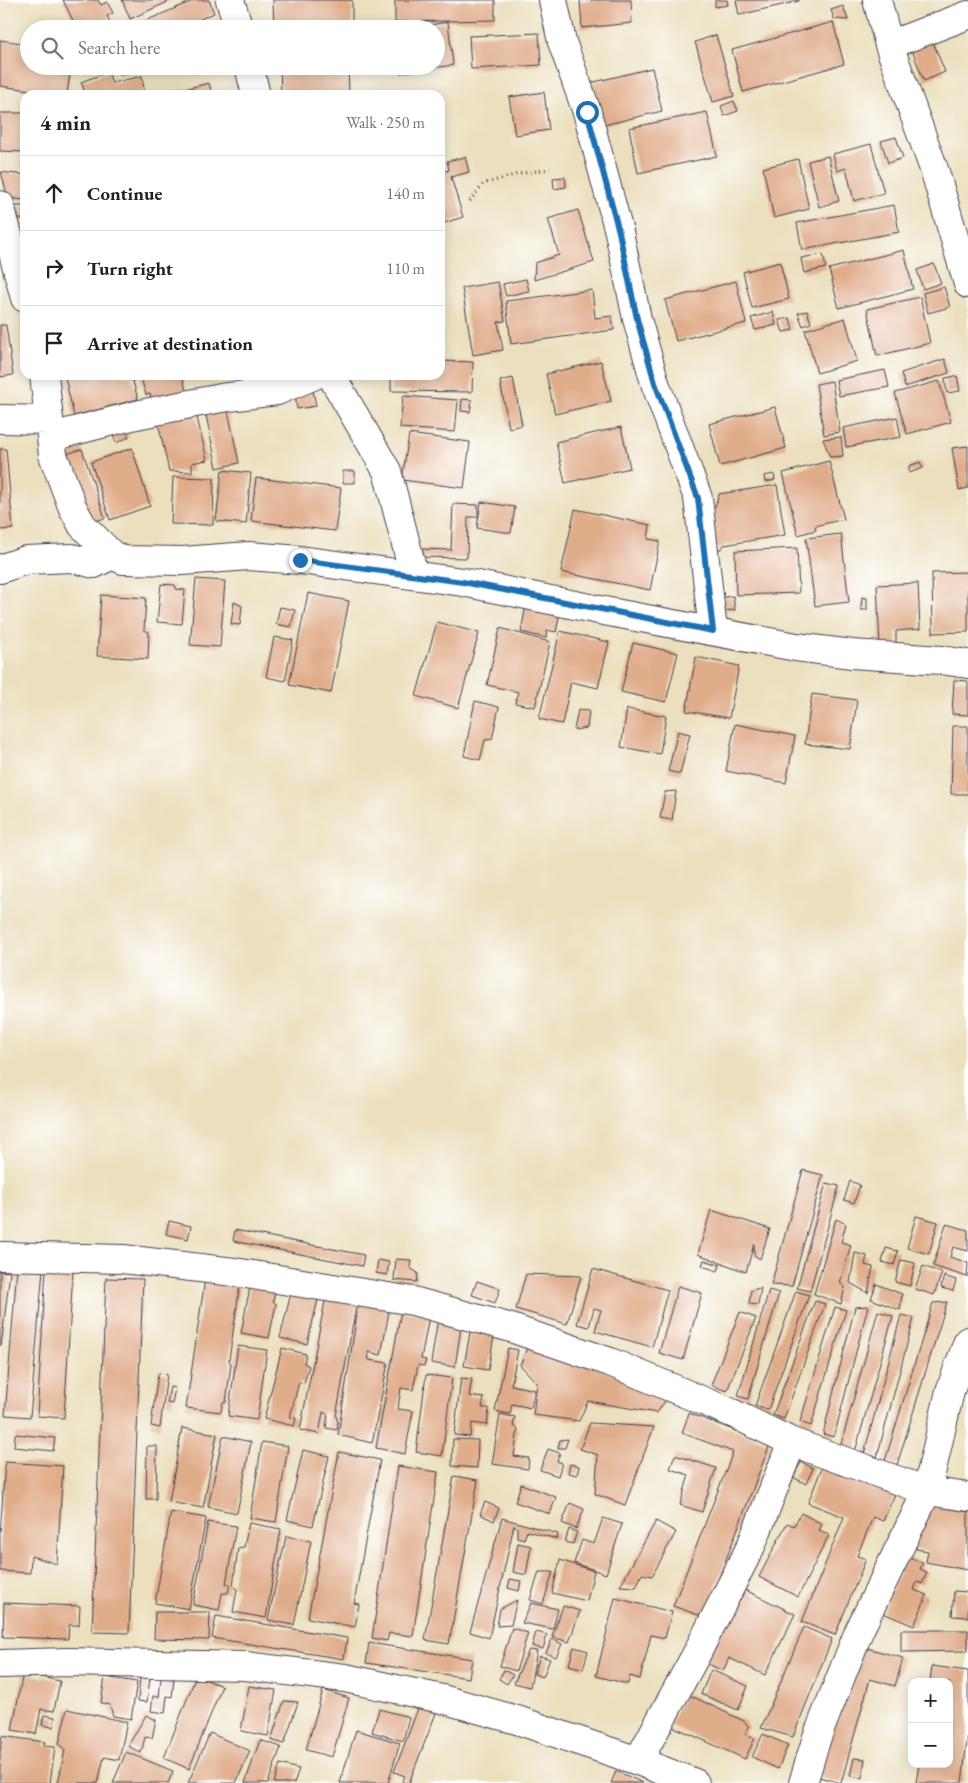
<!DOCTYPE html>
<html lang="en">
<head>
<meta charset="utf-8">
<style>
	body { margin:0; font-family:"EB Garamond",serif; background:#f2f2f2; color:#202124 }
	.controls { position:absolute; right:15px; bottom:15px; display:grid; overflow:hidden; border-radius:10px; box-shadow:0 2px 12px #0003 }
	.controls button { width:45px; height:45px; display:grid; place-items:center; padding:0; border:0; border-bottom:1px solid #e0e0e0; background:#fff; color:#202124; font:25px sans-serif }
	.stop { position:absolute; width:15px; height:15px; margin:-11px; border:4px solid #1f6fb2; border-radius:50%; background:#fff }
	.stop.end { background:#1f6fb2; border-color:#fff; box-shadow:0 1px 5px #0008 }
	.list { margin:0; padding:0; list-style:none }
	h2 { display:flex; justify-content:space-between; align-items:center; height:65px; margin:0; padding:0 20px; font-size:21px }
	h2 small { font-size:16px; font-weight:400; color:#757577 }
	.list li { display:grid; grid-template-columns:32px 1fr auto; gap:15px; align-items:center; box-sizing:border-box; height:75px; padding:0 20px; border-top:1px solid #e0e0e0 }
	.list b { display:block; font-size:19px; white-space:nowrap }
	.list em { font-size:16px; font-style:normal; color:#757577 }
	.icon { flex:none; width:28px; height:28px; fill:none; stroke:currentColor; stroke-width:2; stroke-linecap:round; stroke-linejoin:round }
	.map { position:relative; flex:none; width:968px; height:1783px; overflow:hidden }
	.search { position:absolute; background:#fff; box-shadow:0 2px 12px #0003; left:20px; top:20px; width:425px; height:55px; display:flex; align-items:center; gap:12px; box-sizing:border-box; padding:0 18px; border-radius:28px; color:#757577; font-size:19px }
	.panel { position:absolute; background:#fff; box-shadow:0 2px 12px #0003; left:20px; top:90px; width:425px; height:290px; border-radius:15px }
	.map>svg:first-child { display:block }
	.building { fill:#e0ad8b }
	.lines { fill:none; stroke-linecap:round; stroke-linejoin:round }
	.minor-casing { stroke:#403e4e; stroke-width:30 }
	.tertiary-casing { stroke:#403e4e; stroke-width:30 }
	.path { stroke:#403e4e; stroke-width:3; stroke-dasharray:1 4; stroke-linecap:butt }
	.minor { stroke:#fff; stroke-width:28 }
	.tertiary { stroke:#fff; stroke-width:28 }
	.route { stroke:#1f6fb2; stroke-width:6 }
</style>
</head>
<body>
<div class="map">
<svg width="968" height="1783" viewBox="0 0 968 1783">
	<rect width="100%" height="100%" fill="#fff"/>
	<filter id="ink" filterUnits="userSpaceOnUse"><feTurbulence type="fractalNoise" baseFrequency=".02" numOctaves="2"/><feDisplacementMap in="SourceGraphic" scale="10" xChannelSelector="R" yChannelSelector="G"/><feConvolveMatrix kernelMatrix="1 2 1 2 8 2 1 2 1" color-interpolation-filters="sRGB"/></filter>
	<filter id="wash" filterUnits="userSpaceOnUse"><feTurbulence type="fractalNoise" baseFrequency=".0096" numOctaves="4" result="noise"/><feDisplacementMap in="SourceGraphic" scale="20" xChannelSelector="R" yChannelSelector="G"/><feGaussianBlur stdDeviation="1.12" result="paint"/><feColorMatrix in="noise" values="0 0 0 0 0 0 0 0 0 0 0 0 0 0 0 0 0 1.4 0 .05"/><feComposite in="paint" operator="in"/></filter>
	<g filter="url(#wash)">
		<rect width="100%" height="100%" fill="#ebdfbd"/>
		<g id="blocks">
			<path class="building" d="M 63,0 L 98,0 L 101,5 L 107,2 L 113,13 L 107,16 L 113,29 L 77,29 Z
				M 122,0 L 172,0 L 130,19 Z
				M 195,0 L 209,0 L 214,13 L 200,19 L 204,29 L 126,29 Z
				M 273,0 L 352,0 L 352,29 L 274,29 Z
				M 395,0 L 495,0 L 495,20 L 395,22 Z
				M 580,0 L 631,0 L 632,23 L 582,28 Z
				M 715,0 L 727,0 L 728,5 L 715,7 Z
				M 736,0 L 799,0 L 799,1 L 739,15 Z
				M 843,6 L 848,20 L 834,19 L 831,10 Z
				M 448,22 L 453,65 L 400,73 L 399,66 L 436,66 L 436,29 L 411,28 Z
				M 833,22 L 844,64 L 743,92 L 732,50 Z
				M 539,33 L 541,65 L 471,69 L 469,36 Z
				M 716,35 L 734,96 L 713,102 L 695,42 Z
				M 0,40 L 29,44 L 29,66 L 71,66 L 67,95 L 0,86 Z
				M 933,42 L 945,72 L 924,81 L 912,50 Z
				M 117,66 L 143,66 L 121,75 Z
				M 280,66 L 348,66 L 349,93 L 281,95 Z
				M 652,68 L 662,111 L 600,126 L 590,83 Z
				M 108,72 L 112,83 L 142,76 L 144,89 L 136,95 L 86,95 L 81,82 Z
				M 209,83 L 212,95 L 165,95 L 165,94 Z
				M 544,92 L 549,130 L 515,135 L 509,97 Z
				M 734,101 L 738,111 L 724,116 L 721,106 Z
				M 707,112 L 717,156 L 638,173 L 629,128 Z
				M 0,113 L 25,113 L 25,152 L 0,151 Z
				M 896,137 L 903,158 L 888,163 L 881,141 Z
				M 871,144 L 884,193 L 854,201 L 846,168 L 837,171 L 833,154 Z
				M 828,156 L 839,201 L 819,207 L 808,161 Z
				M 465,157 L 469,172 L 451,177 L 463,217 L 444,223 L 440,207 L 440,173 L 449,170 L 447,161 Z
				M 798,159 L 809,209 L 774,218 L 763,168 Z
				M 1,172 L 25,175 L 25,200 L 8,198 Z
				M 565,177 L 566,187 L 554,189 L 553,178 Z
				M 894,205 L 899,232 L 802,250 L 797,223 Z
				M 7,206 L 23,206 L 23,219 L 7,219 Z
				M 578,210 L 594,262 L 534,280 L 535,263 L 559,255 L 548,219 Z
				M 904,250 L 913,289 L 839,308 L 829,269 Z
				M 823,254 L 826,268 L 804,273 L 801,258 Z
				M 780,262 L 789,299 L 752,308 L 743,272 Z
				M 934,264 L 941,283 L 923,289 L 917,270 Z
				M 526,279 L 529,291 L 506,296 L 503,284 Z
				M 736,281 L 746,323 L 676,341 L 665,300 Z
				M 498,282 L 505,321 L 498,322 L 503,350 L 473,355 L 462,288 Z
				M 944,287 L 950,307 L 928,313 L 923,293 Z
				M 592,290 L 595,318 L 612,316 L 614,330 L 511,344 L 506,301 Z
				M 920,297 L 930,343 L 877,356 L 867,309 Z
				M 807,311 L 811,323 L 803,326 L 798,313 Z
				M 773,312 L 776,325 L 755,330 L 751,318 Z
				M 790,318 L 793,330 L 783,332 L 779,320 Z
				M 845,318 L 857,361 L 817,373 L 805,330 Z
				M 0,325 L 6,325 L 13,375 L 0,377 Z
				M 945,359 L 949,373 L 905,387 L 901,373 Z
				M 440,361 L 473,362 L 472,392 L 391,391 L 391,375 L 440,375 Z
				M 601,361 L 611,401 L 555,414 L 546,374 Z
				M 885,370 L 889,387 L 839,396 L 836,380 Z
				M 72,375 L 131,375 L 138,399 L 74,416 L 65,377 Z
				M 140,375 L 182,375 L 188,398 L 154,407 L 150,394 L 146,395 Z
				M 957,376 L 960,391 L 947,393 L 945,378 Z
				M 513,378 L 522,425 L 509,428 L 500,381 Z
				M 832,381 L 840,432 L 824,435 L 816,384 Z
				M 939,381 L 951,422 L 907,434 L 895,393 Z
				M 313,390 L 316,406 L 297,409 L 295,392 Z
				M 403,396 L 458,400 L 455,432 L 400,428 Z
				M 462,399 L 472,400 L 470,412 L 461,411 Z
				M 775,407 L 786,448 L 720,466 L 709,424 Z
				M 228,411 L 239,463 L 217,468 L 206,415 Z
				M 196,413 L 207,460 L 192,463 L 192,472 L 169,471 L 158,422 Z
				M 897,417 L 901,437 L 846,447 L 843,428 Z
				M 123,423 L 129,437 L 116,443 L 111,429 Z
				M 621,427 L 630,468 L 565,483 L 556,442 Z
				M 409,434 L 470,442 L 464,488 L 402,480 Z
				M 841,437 L 843,456 L 830,457 L 823,439 Z
				M 968,446 L 968,488 L 959,490 L 952,448 Z
				M 132,448 L 150,506 L 110,520 L 91,462 Z
				M 0,449 L 6,449 L 13,529 L 0,530 Z
				M 82,449 L 105,518 L 86,524 L 63,455 Z
				M 829,461 L 844,519 L 815,526 L 816,530 L 798,535 L 783,473 Z
				M 920,462 L 923,468 L 909,473 L 909,466 Z
				M 222,470 L 251,473 L 246,524 L 216,521 Z
				M 343,471 L 355,471 L 355,483 L 343,483 Z
				M 774,474 L 775,480 L 765,482 L 764,476 Z
				M 173,477 L 214,478 L 213,525 L 171,524 Z
				M 256,478 L 341,488 L 335,531 L 251,521 Z
				M 777,485 L 785,535 L 724,545 L 721,549 L 708,549 L 706,505 L 715,507 L 719,494 Z
				M 481,502 L 515,507 L 511,533 L 477,528 Z
				M 453,504 L 478,505 L 478,517 L 468,517 L 467,558 L 419,557 L 419,549 L 451,550 Z
				M 575,509 L 650,525 L 648,539 L 660,541 L 650,590 L 561,572 Z
				M 841,534 L 849,602 L 815,606 L 806,538 Z
				M 797,548 L 799,593 L 736,595 L 735,551 Z
				M 968,572 L 968,632 L 933,633 L 932,573 Z
				M 196,579 L 225,581 L 220,647 L 190,645 Z
				M 918,583 L 920,629 L 896,631 L 896,646 L 880,646 L 877,585 Z
				M 161,584 L 175,585 L 176,589 L 185,590 L 182,624 L 157,622 Z
				M 308,593 L 349,601 L 331,693 L 289,685 Z
				M 101,595 L 146,598 L 144,630 L 149,632 L 148,659 L 97,656 Z
				M 733,596 L 735,610 L 719,611 L 717,598 Z
				M 862,597 L 867,598 L 867,610 L 861,610 Z
				M 234,602 L 242,606 L 240,625 L 231,624 Z
				M 526,605 L 560,612 L 556,632 L 547,630 L 546,638 L 521,632 Z
				M 280,607 L 295,610 L 291,627 L 276,624 Z
				M 437,622 L 479,633 L 458,708 L 416,696 Z
				M 500,628 L 550,642 L 535,707 L 515,703 L 518,692 L 487,685 Z
				M 560,631 L 609,642 L 598,688 L 571,682 L 562,724 L 539,719 Z
				M 274,637 L 293,640 L 285,681 L 266,677 Z
				M 633,643 L 678,653 L 666,702 L 621,692 Z
				M 696,657 L 739,666 L 729,718 L 686,711 Z
				M 954,680 L 968,681 L 968,715 L 952,714 Z
				M 812,694 L 857,700 L 850,749 L 805,744 Z
				M 475,701 L 499,707 L 492,739 L 485,740 L 480,760 L 464,756 Z
				M 627,709 L 666,716 L 660,754 L 621,747 Z
				M 578,710 L 589,711 L 587,728 L 574,730 Z
				M 735,724 L 795,736 L 786,783 L 726,771 Z
				M 953,726 L 968,726 L 968,794 L 951,794 Z
				M 678,731 L 690,734 L 680,774 L 668,771 Z
				M 676,791 L 672,820 L 660,818 L 665,792 Z
				M 803,1170 L 823,1175 L 792,1286 L 771,1285 Z
				M 850,1181 L 860,1185 L 854,1203 L 844,1200 Z
				M 826,1183 L 839,1186 L 810,1291 L 797,1288 Z
				M 711,1210 L 770,1229 L 760,1259 L 754,1255 L 754,1244 L 746,1272 L 698,1254 Z
				M 916,1216 L 938,1222 L 929,1254 L 907,1248 Z
				M 836,1219 L 846,1224 L 841,1242 L 851,1245 L 840,1283 L 845,1287 L 841,1304 L 814,1294 Z
				M 169,1221 L 191,1226 L 188,1239 L 166,1234 Z
				M 946,1224 L 968,1230 L 968,1251 L 953,1247 L 950,1257 L 968,1263 L 967,1277 L 933,1266 Z
				M 235,1230 L 364,1255 L 362,1266 L 233,1241 Z
				M 886,1248 L 898,1251 L 894,1265 L 882,1262 Z
				M 855,1253 L 867,1256 L 865,1265 L 873,1267 L 868,1293 L 850,1283 Z
				M 396,1259 L 411,1260 L 410,1268 L 418,1273 L 417,1282 L 394,1280 Z
				M 378,1260 L 389,1262 L 387,1275 L 376,1273 Z
				M 704,1260 L 720,1265 L 718,1271 L 702,1266 Z
				M 901,1260 L 915,1263 L 910,1286 L 895,1282 Z
				M 923,1266 L 942,1273 L 934,1295 L 915,1289 Z
				M 17,1268 L 43,1270 L 30,1417 L 5,1415 Z
				M 593,1269 L 668,1290 L 652,1347 L 595,1331 L 601,1310 L 594,1308 L 589,1327 L 577,1324 Z
				M 46,1270 L 73,1272 L 64,1418 L 37,1416 Z
				M 0,1271 L 10,1272 L 1,1346 L 0,1345 Z
				M 526,1274 L 581,1276 L 567,1324 L 516,1309 Z
				M 944,1276 L 956,1280 L 953,1291 L 941,1288 Z
				M 106,1278 L 143,1279 L 129,1633 L 92,1632 Z
				M 205,1279 L 240,1284 L 229,1360 L 231,1364 L 228,1387 L 226,1402 L 223,1402 L 221,1412 L 186,1408 Z
				M 477,1281 L 500,1289 L 495,1303 L 472,1295 Z
				M 876,1284 L 902,1294 L 900,1310 L 871,1299 Z
				M 678,1286 L 702,1293 L 683,1360 L 659,1353 Z
				M 250,1287 L 275,1292 L 273,1301 L 276,1304 L 269,1338 L 241,1333 Z
				M 761,1288 L 758,1305 L 749,1304 L 751,1290 Z
				M 769,1290 L 779,1293 L 748,1399 L 738,1396 Z
				M 796,1291 L 809,1295 L 768,1410 L 755,1406 Z
				M 291,1293 L 318,1300 L 307,1344 L 280,1338 Z
				M 326,1296 L 357,1302 L 336,1416 L 338,1422 L 337,1430 L 326,1428 L 328,1415 L 323,1412 L 319,1434 L 300,1430 Z
				M 359,1301 L 390,1306 L 381,1355 L 368,1352 L 369,1360 L 388,1363 L 372,1443 L 338,1435 Z
				M 815,1301 L 825,1304 L 784,1419 L 773,1415 Z
				M 947,1302 L 897,1465 L 885,1461 L 933,1303 Z
				M 868,1306 L 834,1437 L 823,1434 L 855,1307 Z
				M 835,1307 L 846,1310 L 811,1426 L 800,1422 Z
				M 401,1311 L 429,1316 L 421,1359 L 426,1360 L 424,1366 L 418,1365 L 413,1390 L 401,1388 L 398,1409 L 413,1411 L 405,1454 L 376,1448 Z
				M 878,1311 L 893,1316 L 855,1452 L 840,1448 Z
				M 740,1312 L 756,1318 L 727,1391 L 711,1385 Z
				M 901,1315 L 914,1318 L 877,1457 L 864,1454 Z
				M 438,1318 L 462,1321 L 455,1367 L 431,1363 Z
				M 471,1327 L 495,1331 L 488,1370 L 464,1366 Z
				M 529,1343 L 669,1395 L 657,1413 L 588,1401 L 579,1421 L 533,1415 L 537,1383 L 520,1365 Z
				M 238,1346 L 267,1350 L 257,1420 L 228,1416 Z
				M 282,1348 L 306,1354 L 304,1363 L 309,1366 L 304,1383 L 299,1382 L 290,1417 L 296,1418 L 294,1426 L 264,1419 Z
				M 508,1348 L 518,1350 L 511,1385 L 535,1390 L 531,1408 L 512,1404 L 510,1414 L 495,1411 Z
				M 158,1373 L 167,1374 L 160,1428 L 151,1426 Z
				M 426,1375 L 452,1378 L 442,1456 L 416,1452 Z
				M 461,1378 L 472,1379 L 469,1396 L 484,1398 L 482,1408 L 489,1408 L 487,1425 L 472,1423 L 470,1437 L 454,1435 Z
				M 170,1387 L 175,1388 L 172,1404 L 167,1403 Z
				M 689,1413 L 770,1444 L 704,1617 L 673,1606 L 733,1452 L 682,1433 Z
				M 500,1414 L 515,1417 L 513,1425 L 518,1429 L 514,1456 L 529,1458 L 528,1469 L 492,1464 Z
				M 590,1423 L 654,1427 L 625,1505 L 595,1494 L 598,1455 L 580,1449 Z
				M 182,1428 L 217,1434 L 203,1508 L 169,1502 Z
				M 15,1434 L 55,1438 L 53,1451 L 14,1447 Z
				M 223,1436 L 251,1442 L 237,1513 L 208,1507 Z
				M 453,1439 L 478,1440 L 477,1468 L 452,1466 Z
				M 568,1439 L 565,1448 L 558,1448 L 560,1440 Z
				M 262,1442 L 288,1446 L 276,1522 L 250,1518 Z
				M 147,1446 L 157,1446 L 156,1499 L 146,1499 Z
				M 548,1449 L 560,1453 L 557,1461 L 562,1463 L 558,1476 L 540,1470 Z
				M 303,1450 L 329,1456 L 313,1526 L 287,1520 Z
				M 339,1452 L 380,1460 L 354,1603 L 359,1604 L 355,1627 L 308,1618 Z
				M 675,1455 L 716,1468 L 702,1512 L 680,1505 L 689,1475 L 670,1469 Z
				M 5,1462 L 63,1466 L 57,1564 L 31,1556 L 30,1573 L 0,1571 L 0,1534 Z
				M 801,1462 L 813,1468 L 806,1484 L 793,1477 Z
				M 570,1464 L 579,1466 L 577,1475 L 568,1473 Z
				M 823,1465 L 895,1494 L 883,1521 L 873,1517 L 857,1556 L 866,1559 L 835,1635 L 802,1622 L 844,1517 L 808,1503 Z
				M 398,1466 L 438,1472 L 413,1636 L 389,1633 L 387,1641 L 372,1638 Z
				M 454,1476 L 478,1480 L 449,1644 L 425,1640 Z
				M 521,1484 L 556,1497 L 550,1514 L 515,1502 Z
				M 485,1502 L 499,1508 L 494,1521 L 480,1514 Z
				M 570,1503 L 584,1509 L 576,1529 L 562,1523 Z
				M 924,1504 L 968,1512 L 968,1570 L 926,1562 L 928,1551 L 916,1549 Z
				M 171,1512 L 206,1518 L 189,1609 L 155,1603 Z
				M 801,1513 L 822,1524 L 819,1530 L 829,1535 L 798,1597 L 759,1577 L 787,1523 L 794,1526 Z
				M 502,1518 L 558,1534 L 557,1539 L 527,1531 L 524,1539 L 517,1537 L 517,1527 L 514,1525 L 489,1638 L 470,1632 Z
				M 603,1518 L 622,1524 L 606,1574 L 574,1563 L 582,1540 L 594,1544 Z
				M 656,1521 L 676,1532 L 652,1576 L 642,1574 L 636,1587 L 620,1586 Z
				M 208,1522 L 236,1526 L 226,1584 L 230,1584 L 228,1593 L 222,1593 L 219,1610 L 193,1605 Z
				M 249,1523 L 281,1529 L 266,1618 L 233,1612 L 237,1589 L 233,1586 L 238,1548 L 244,1547 Z
				M 569,1529 L 577,1532 L 573,1544 L 565,1542 Z
				M 286,1536 L 311,1541 L 294,1625 L 268,1620 Z
				M 518,1543 L 531,1546 L 526,1575 L 513,1572 Z
				M 906,1557 L 923,1563 L 920,1569 L 927,1572 L 922,1584 L 917,1582 L 914,1590 L 927,1595 L 914,1626 L 883,1613 Z
				M 560,1560 L 594,1571 L 587,1601 L 552,1593 Z
				M 539,1572 L 553,1572 L 543,1604 L 530,1600 Z
				M 510,1579 L 521,1581 L 519,1591 L 508,1588 Z
				M 741,1588 L 795,1614 L 765,1675 L 729,1658 L 723,1671 L 704,1662 Z
				M 954,1591 L 968,1592 L 968,1617 L 952,1616 Z
				M 615,1598 L 672,1612 L 665,1638 L 651,1635 L 640,1679 L 630,1676 L 628,1684 L 596,1676 Z
				M 517,1600 L 511,1625 L 497,1626 L 500,1609 Z
				M 4,1603 L 80,1606 L 79,1625 L 69,1625 L 68,1639 L 3,1637 Z
				M 531,1603 L 558,1609 L 553,1629 L 522,1623 Z
				M 563,1606 L 580,1611 L 569,1642 L 552,1637 Z
				M 155,1612 L 210,1612 L 209,1640 L 154,1639 Z
				M 216,1616 L 347,1638 L 344,1659 L 212,1638 Z
				M 804,1627 L 832,1639 L 793,1737 L 761,1728 Z
				M 512,1628 L 528,1633 L 516,1671 L 500,1666 Z
				M 901,1630 L 968,1630 L 968,1651 L 901,1652 Z
				M 536,1632 L 547,1635 L 543,1649 L 532,1646 Z
				M 552,1639 L 562,1644 L 556,1657 L 546,1653 Z
				M 369,1643 L 472,1659 L 469,1678 L 366,1663 Z
				M 856,1645 L 903,1658 L 895,1686 L 870,1679 L 841,1783 L 819,1777 Z
				M 574,1647 L 588,1651 L 583,1669 L 569,1665 Z
				M 529,1650 L 537,1651 L 530,1687 L 514,1683 Z
				M 540,1656 L 550,1659 L 543,1677 L 534,1674 Z
				M 932,1666 L 968,1671 L 968,1733 L 962,1783 L 916,1783 L 919,1764 L 949,1764 L 949,1682 L 930,1682 Z
				M 504,1670 L 513,1675 L 507,1684 L 499,1679 Z
				M 711,1670 L 748,1686 L 738,1710 L 701,1694 Z
				M 23,1673 L 60,1681 L 54,1711 L 41,1709 L 36,1734 L 12,1730 Z
				M 196,1676 L 222,1686 L 189,1769 L 164,1758 Z
				M 105,1677 L 137,1682 L 131,1719 L 113,1716 L 110,1705 L 101,1703 Z
				M 140,1677 L 150,1678 L 147,1702 L 138,1701 Z
				M 161,1678 L 174,1679 L 172,1697 L 167,1696 L 165,1713 L 151,1711 L 153,1696 L 159,1697 Z
				M 249,1686 L 276,1690 L 268,1736 L 241,1731 Z
				M 323,1690 L 349,1698 L 332,1757 L 306,1750 Z
				M 685,1693 L 744,1721 L 749,1727 L 745,1734 L 755,1738 L 745,1759 L 670,1725 Z
				M 284,1701 L 298,1702 L 284,1744 L 271,1740 Z
				M 419,1706 L 436,1713 L 409,1783 L 402,1783 L 405,1776 L 394,1772 Z
				M 67,1709 L 127,1722 L 119,1760 L 104,1757 L 98,1783 L 58,1783 L 65,1750 L 59,1744 Z
				M 379,1709 L 409,1717 L 403,1741 L 372,1732 Z
				M 44,1715 L 55,1717 L 53,1727 L 42,1725 Z
				M 146,1715 L 156,1720 L 152,1738 L 145,1737 L 141,1753 L 128,1746 Z
				M 356,1730 L 400,1743 L 388,1783 L 340,1783 Z
				M 210,1733 L 250,1751 L 236,1783 L 188,1783 Z
				M 763,1734 L 788,1745 L 778,1769 L 752,1757 Z
				M 2,1736 L 45,1742 L 44,1746 L 55,1747 L 50,1783 L 0,1783 L 0,1752 Z
				M 260,1740 L 281,1747 L 268,1783 L 245,1783 Z
				M 126,1752 L 173,1771 L 168,1783 L 113,1783 Z
				M 854,1758 L 865,1759 L 862,1778 L 850,1776 Z
				M 280,1764 L 299,1769 L 294,1783 L 274,1783 Z
				M 616,1771 L 643,1783 L 611,1783 Z"/>
		</g>
	</g>
	<g filter="url(#ink)">
		<use href="#blocks" fill-opacity="0" stroke="#403e4e" stroke-width="1"/>
		<g class="lines">
			<defs>
				<path id="minor" d="M 230,0 L 239,29
					M 553,0 L 562,42 L 587,112 L 619,232 L 637,319 L 655,383 L 698,498 L 713,631
					M 877,0 L 889,45 L 935,172 L 968,284
					M 889,45 L 968,15
					M 249,66 L 256,95
					M 0,205 L 25,298
					M 44,375 L 53,455 L 72,506 L 82,525 L 112,555 L 123,560 L 182,561 L 249,556 L 300,560 L 463,582 L 604,611 L 796,647 L 852,654 L 941,660 L 968,664
					M 331,375 L 387,471 L 414,575
					M 0,419 L 49,420
					M 51,437 L 136,415 L 180,406 L 221,398 L 277,391 L 315,375
					M 0,569 L 26,560 L 72,558 L 94,564 L 112,555
					M 0,1256 L 123,1259 L 234,1272 L 413,1301 L 508,1327 L 610,1362 L 732,1413 L 792,1442 L 927,1491 L 968,1497
					M 638,1761 L 697,1653 L 751,1546 L 792,1442
					M 803,1783 L 817,1737 L 859,1631 L 927,1491 L 950,1391 L 968,1341"/>
				<path id="tertiary" d="M 0,1664 L 68,1662 L 245,1666 L 345,1678 L 442,1699 L 517,1720 L 638,1761 L 695,1783"/>
			</defs>
			<use href="#minor" class="minor-casing"/>
			<use href="#tertiary" class="tertiary-casing"/>
			<path class="path" d="M 470,201 L 483,184 L 518,174 L 550,169"/>
			<use href="#minor" class="minor"/>
			<use href="#tertiary" class="tertiary"/>
		</g>
	</g>
	<g class="lines" filter="url(#ink)">
		<path class="route" d="M 300,560 L 463,582 L 713,631 L 698,498 L 655,383 L 637,319 L 619,232 L 587,112"/>
	</g>
</svg>
<div class="controls">
<button>+</button>
<button>−</button>
</div>
<div class="stop" style="left:587px;top:112px"></div>
<div class="stop end" style="left:300px;top:560px"></div>
<div class="search"><svg class="icon" aria-label="search" viewBox="0 0 24 24"><circle cx="10" cy="10" r="6"/><path d="M15 15l6 6"/></svg>Search here</div>
<section class="panel">
<h2>4 min<small>Walk · 250 m</small></h2>
<ul class="list">
<li><svg class="icon" aria-label="ahead" viewBox="0 0 24 24"><path d="M12 20V5M6 11l6-6 6 6"/></svg><div><b>Continue</b></div><em>140 m</em></li>
<li><svg class="icon" aria-label="right" viewBox="0 0 24 24"><path d="M7 20v-9h11M14 6l5 5-5 5"/></svg><div><b>Turn right</b></div><em>110 m</em></li>
<li><svg class="icon" aria-label="arrive" viewBox="0 0 24 24"><path d="M6 21V4h12l-3 4 3 4H6"/></svg><div><b>Arrive at destination</b></div></li>
</ul>
</section>
</div>
</body>
</html>
